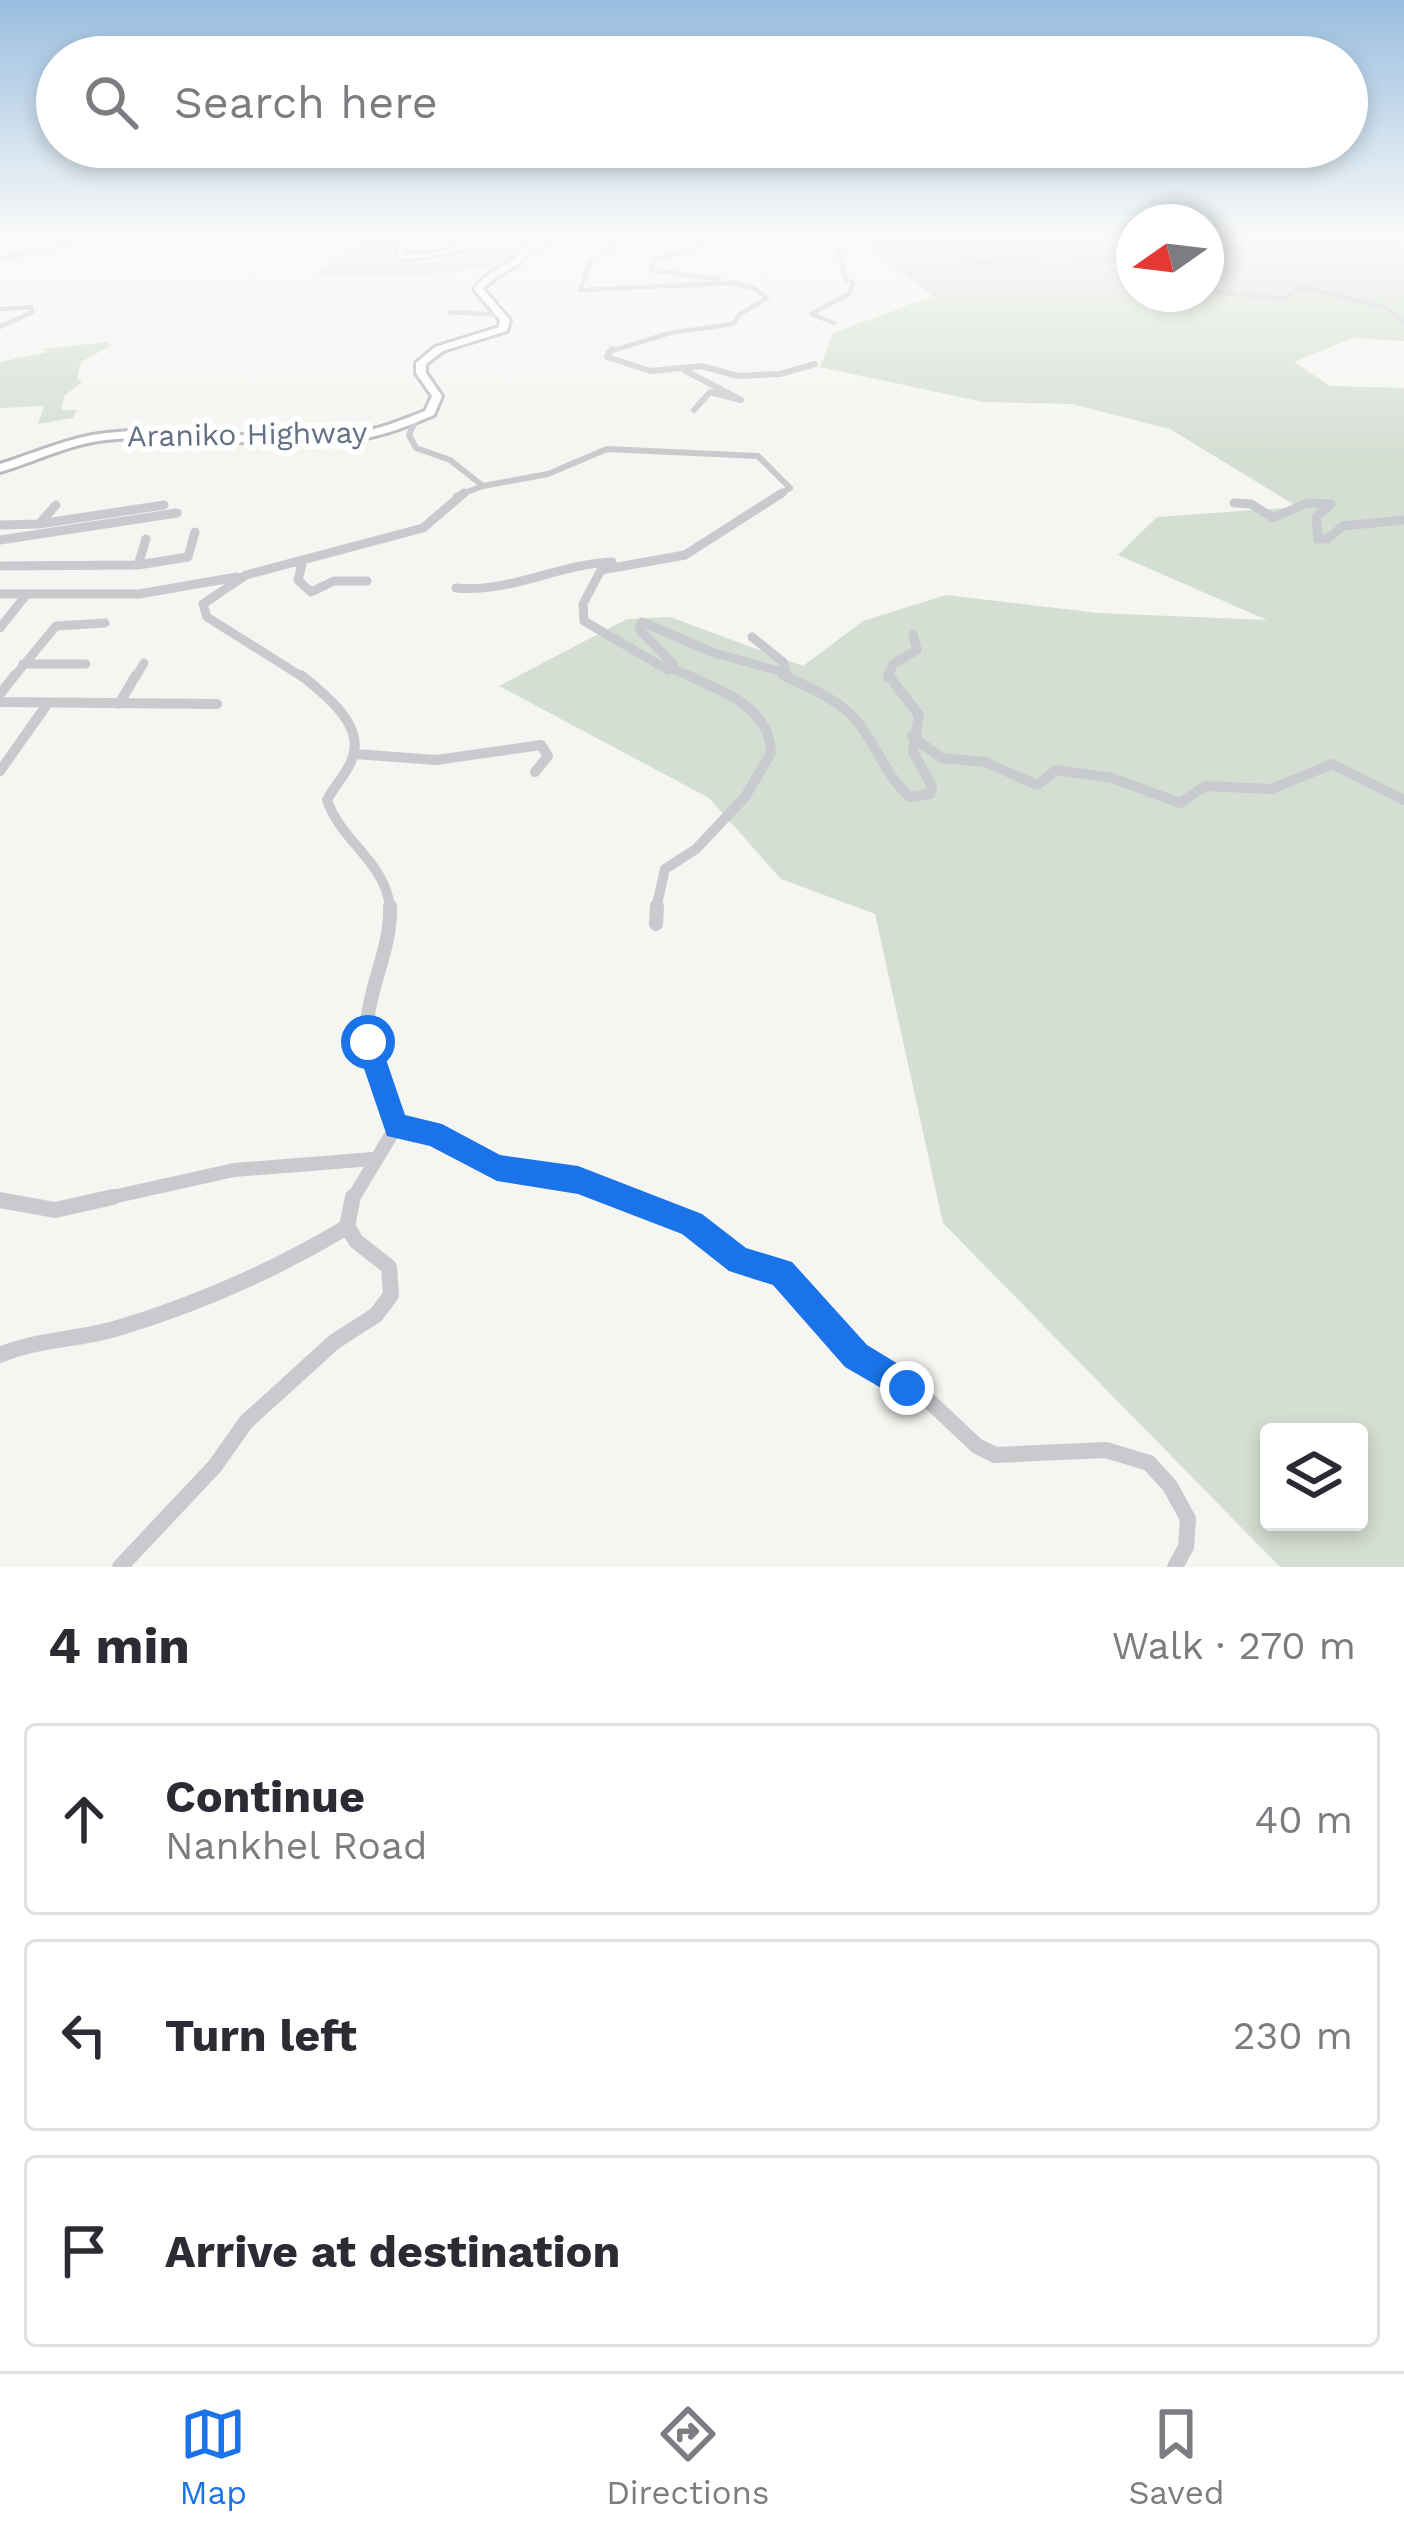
<!DOCTYPE html>
<html lang="en">
<head>
<meta charset="utf-8">
<style>
	body { margin:0; font-family:"Work Sans",sans-serif; background:#f2f2f3; color:#2b2b33 }
	.controls { position:absolute; right:36px; bottom:36px; display:grid; overflow:hidden; border-radius:12px; box-shadow:0 6px 18px #0003 }
	.controls button { width:108px; height:108px; display:grid; place-items:center; padding:0; border:0; border-bottom:3px solid #e1e1e2; background:#fff; color:#2b2b33; font:60px sans-serif }
	.compass { position:absolute; left:1116px; top:204px; width:108px; height:108px; border-radius:50%; background:#fff; box-shadow:0 6px 18px #0003; rotate:256deg }
	.stop { position:absolute; width:36px; height:36px; margin:-27px; border:9px solid #1a73e8; border-radius:50%; background:#fff }
	.stop.end { background:#1a73e8; border-color:#fff; box-shadow:0 3px 12px #0008 }
	.list { margin:0; padding:0; list-style:none }
	h2 { display:flex; justify-content:space-between; align-items:center; height:156px; margin:0; padding:0 48px; font-size:51px }
	h2 small { font-size:39px; font-weight:400; color:#7c7c81 }
	.list li { display:grid; grid-template-columns:78px 1fr auto; gap:36px; align-items:center; box-sizing:border-box; height:192px; margin:0 24px 24px; padding:0 24px; border:3px solid #e1e1e2; border-radius:12px }
	.list b { display:block; font-size:45px; white-space:nowrap }
	.list p { margin:0; font-size:39px; white-space:nowrap; color:#7c7c81 }
	.list em { font-size:39px; font-style:normal; color:#7c7c81 }
	.icon { flex:none; width:66px; height:66px; fill:none; stroke:currentColor; stroke-width:2; stroke-linecap:round; stroke-linejoin:round }
	.map { position:relative; flex:none; width:1404px; height:1567px; overflow:hidden }
	.search { position:absolute; background:#fff; box-shadow:0 6px 18px #0003; left:36px; right:36px; top:36px; height:132px; display:flex; align-items:center; gap:30px; box-sizing:border-box; padding:0 42px; border-radius:66px; color:#7c7c81; font-size:45px }
	.sheet { height:804px; background:#fff }
	nav { display:flex; justify-content:space-around; align-items:center; box-sizing:border-box; height:168px; border-top:3px solid #e1e1e2; background:#fff; font-size:33px; color:#7c7c81 }
	nav a { display:grid; justify-items:center; gap:6px }
	nav .on { color:#1a73e8 }
	.map>svg:first-child { display:block }
	.green { fill:#d5ded3; fill-rule:evenodd }
	.lines { fill:none; stroke-linecap:round; stroke-linejoin:round }
	.trunk-casing { stroke:#b7babe; stroke-width:6 }
	.minor-far5 { stroke:#c8cace; stroke-width:4.5 }
	.minor-far4 { stroke:#c8cace; stroke-width:6 }
	.minor-far3 { stroke:#c8cace; stroke-width:9 }
	.minor-far2 { stroke:#c8cace; stroke-width:10 }
	.minor-far1 { stroke:#c8cace; stroke-width:14 }
	.minor { stroke:#c8cace; stroke-width:16 }
	.trunk { fill:#fff; fill-rule:evenodd }
	.route { fill:#1a73e8 }
	.labels { text-anchor:middle; dominant-baseline:central; stroke-width:12; stroke-linejoin:round; paint-order:stroke }
	.far-street-label { font-size:30px; fill:#637085; stroke:#fff }
</style>
</head>
<body>
<div class="map">
<svg width="1404" height="1567" viewBox="0 0 1404 1567">
	<rect width="100%" height="100%" fill="#f5f6f2"/>
	<path class="green" d="M 357,237 L 407,237 L 392,247 L 387,259 L 432,263 L 494,246 L 514,250 L 516,262 L 446,273 L 315,277 L 360,240 Z
		M 855,237 L 1134,237 L 1134,294 L 1206,294 L 1206,237 L 1404,237 L 1404,341 L 1353,338 L 1294,362 L 1330,386 L 1404,388 L 1404,1567 L 1280,1567 L 943,1223 L 875,914 L 781,879 L 709,798 L 499,686 L 627,619 L 670,617 L 803,666 L 863,621 L 946,595 L 1098,613 L 1267,620 L 1118,555 L 1157,517 L 1298,507 L 1170,429 L 1072,404 L 983,402 L 820,367 L 833,333 L 933,296 ZM 1269,1432 L 1359,1432 L 1359,1522 L 1269,1522 Z
		M 107,342 L 112,345 L 81,362 L 77,378 L 82,382 L 64,396 L 61,410 L 77,410 L 73,418 L 38,424 L 44,406 L 0,408 L 0,362 L 47,352 L 42,349 Z"/>
	<g class="lines">
		<defs>
			<path id="trunk" d="M 413,237 L 422,237 L 403,251 L 404,254 C 448,257 490,226 531,251 C 518,269 497,273 483,289 L 510,320 L 507,331 L 443,351 L 426,364 L 426,373 L 442,396 L 434,415 C 408,426 383,436 355,440 C 272,453 189,431 106,440 C 69,444 35,462 0,472 L 0,464 C 35,453 69,437 106,433 C 189,424 273,446 355,433 C 380,429 402,420 425,411 L 432,396 L 416,373 L 416,363 L 435,347 L 499,327 L 500,320 L 474,289 C 487,271 508,267 522,252 C 483,233 440,263 398,258 L 396,248 Z"/>
		</defs>
		<use href="#trunk" class="trunk-casing"/>
		<path class="minor-far5" d="M 0,237 L 9,237
			M 607,237 L 618,244 L 590,262 L 580,290 L 734,283 L 754,288 L 767,298 L 740,314 L 733,324 L 670,333 L 608,352
			M 706,237 L 695,249 L 656,259 L 651,270 L 718,279
			M 855,239 L 963,253 L 970,264 L 1054,254 L 1128,261 L 1134,271
			M 527,251 L 586,237
			M 0,259 L 102,237
			M 1206,291 L 1284,299 L 1298,289 L 1310,289 L 1386,308 L 1404,321
			M 0,309 L 31,307 L 32,312
			M 450,312 L 501,315
			M 834,323 L 811,314 L 849,294 L 853,283 L 845,279 L 838,243 L 855,239 L 852,237
			M 0,327 L 32,312"/>
		<path class="minor-far4" d="M 612,349 L 607,357 L 651,371 L 701,366 L 738,376 L 780,374 L 815,364
			M 684,370 L 741,400 L 710,392 L 694,410
			M 415,421 L 409,435 L 416,448 L 450,460 L 483,486 L 456,496
			M 483,486 L 548,474 L 607,449 L 758,456 L 790,488 L 777,496"/>
		<path class="minor-far3" d="M 1234,503 L 1251,504 L 1273,518 L 1307,503 L 1331,504 L 1316,517 L 1318,539 L 1327,539 L 1343,526 L 1404,520
			M 39,524 L 56,505
			M 0,525 L 39,524 L 164,505
			M 0,540 L 177,513
			M 303,561 L 298,580 L 311,592 L 334,581 L 367,581
			M 138,565 L 146,539
			M 0,566 L 138,565 L 188,557 L 195,532
			M 456,588 C 511,593 558,564 612,562
			M 0,594 L 139,594 L 237,577
			M 0,628 L 27,594
			M 23,664 L 86,664
			M 673,664 L 668,670 L 584,621 L 583,604 L 601,570 L 685,555 L 782,493
			M 673,664 L 639,629 L 642,622 L 714,653 L 786,673 L 783,662 L 752,637
			M 673,669 L 694,678
			M 782,675 L 789,678
			M 13,678 L 56,626 L 105,623
			M 135,678 L 144,663
			M 304,678 L 207,617 L 203,604 L 246,575 L 423,528 L 464,493
			M 888,678 L 893,664 L 917,650 L 913,634"/>
		<path class="minor-far2" d="M 301,675 C 324,694 366,725 352,759 C 347,774 334,786 327,800 C 341,842 387,863 390,909
			M 783,675 C 808,688 837,698 856,720 C 876,744 885,775 910,797 L 930,794 L 932,786 L 913,752 L 919,715 L 888,675
			M 0,694 L 15,675
			M 0,702 L 217,704
			M 119,704 L 136,675
			M 912,736 L 941,758 L 985,762 L 1037,785 L 1056,770 L 1112,778 L 1180,803 L 1205,786 L 1271,789 L 1332,764 L 1404,800
			M 355,754 L 436,760 L 541,745 L 548,756 L 535,772
			M 0,771 L 48,703
			M 656,909 L 665,869 L 696,849 L 745,797 L 771,753 C 770,707 723,692 687,675"/>
		<path class="minor-far1" d="M 656,924 L 657,906
			M 396,1127 L 433,1133 L 497,1168 L 578,1180 L 630,1200
			M 99,1200 L 234,1170 L 373,1159
			M 352,1200 L 396,1127 C 387,1097 369,1068 367,1037 C 365,992 392,951 390,906"/>
		<path class="minor" d="M 622,1197 L 691,1224 L 739,1261 L 782,1272 L 855,1356 L 927,1399 L 977,1446 L 995,1455 L 1106,1450 L 1149,1463 L 1170,1486 L 1188,1519 L 1186,1547 L 1175,1567
			M 0,1200 L 55,1210 L 113,1197
			M 0,1355 C 37,1339 79,1340 118,1328 C 198,1304 275,1270 347,1227
			M 120,1567 L 215,1466 L 246,1422 L 334,1342 L 376,1315 L 391,1295 L 389,1267 L 356,1241 L 347,1226 L 353,1197"/>
		<use href="#trunk" class="trunk"/>
	</g>
	<linearGradient id="sky" x2="0" y2="1"><stop stop-color="#99bddf"/><stop offset="0.52" stop-color="#fafbf9"/><stop offset="1" stop-color="#fafbf9" stop-opacity="0"/></linearGradient>
	<rect width="1404" height="456" fill="url(#sky)"/>
	<path class="route" d="M 368,1030 L 377,1033 L 405,1115 L 442,1124 L 500,1155 L 578,1166 L 702,1214 L 746,1248 L 792,1262 L 867,1345 L 918,1376 L 923,1388 L 918,1399 L 907,1403 L 845,1367 L 773,1285 L 729,1271 L 682,1234 L 578,1194 L 497,1181 L 430,1146 L 387,1136 L 355,1042 Z"/>
	<g class="labels">
		<g class="far-street-label">
			<text transform="translate(247 434) rotate(-1)">Araniko Highway</text>
		</g>
	</g>
</svg>
<div class="controls">
<button><svg class="icon" aria-label="layers" viewBox="0 0 24 24"><path d="M12 4l9 5-9 5-9-5zM3 14l9 5 9-5"/></svg></button>
</div>
<svg class="compass" viewBox="-18 -18 36 36"><path d="M0-13l5 13h-10z" fill="#e53935"/><path d="M0 13l5-13h-10z" fill="#7c7c81"/></svg>
<div class="stop" style="left:368px;top:1042px"></div>
<div class="stop end" style="left:907px;top:1388px"></div>
<div class="search"><svg class="icon" aria-label="search" viewBox="0 0 24 24"><circle cx="10" cy="10" r="6"/><path d="M15 15l6 6"/></svg>Search here</div>
</div>
<section class="sheet">
<h2>4 min<small>Walk · 270 m</small></h2>
<ul class="list">
<li><svg class="icon" aria-label="ahead" viewBox="0 0 24 24"><path d="M12 20V5M6 11l6-6 6 6"/></svg><div><b>Continue</b><p>Nankhel Road</p></div><em>40 m</em></li>
<li><svg class="icon" aria-label="left" viewBox="0 0 24 24"><path d="M17 20v-9H6M10 6l-5 5 5 5"/></svg><div><b>Turn left</b></div><em>230 m</em></li>
<li><svg class="icon" aria-label="arrive" viewBox="0 0 24 24"><path d="M6 21V4h12l-3 4 3 4H6"/></svg><div><b>Arrive at destination</b></div></li>
</ul>
</section>
<nav>
<a class="on"><svg class="icon" aria-label="map" viewBox="0 0 24 24"><path d="M3 6l6-2 6 2 6-2v14l-6 2-6-2-6 2zM9 4v14M15 6v14"/></svg>Map</a>
<a><svg class="icon" aria-label="directions" viewBox="0 0 24 24"><path d="M12 3l9 9-9 9-9-9zM9 14v-3h6M13 9l2 2-2 2"/></svg>Directions</a>
<a><svg class="icon" aria-label="saved" viewBox="0 0 24 24"><path d="M7 4h10v16l-5-4-5 4z"/></svg>Saved</a>
</nav>
</body>
</html>
